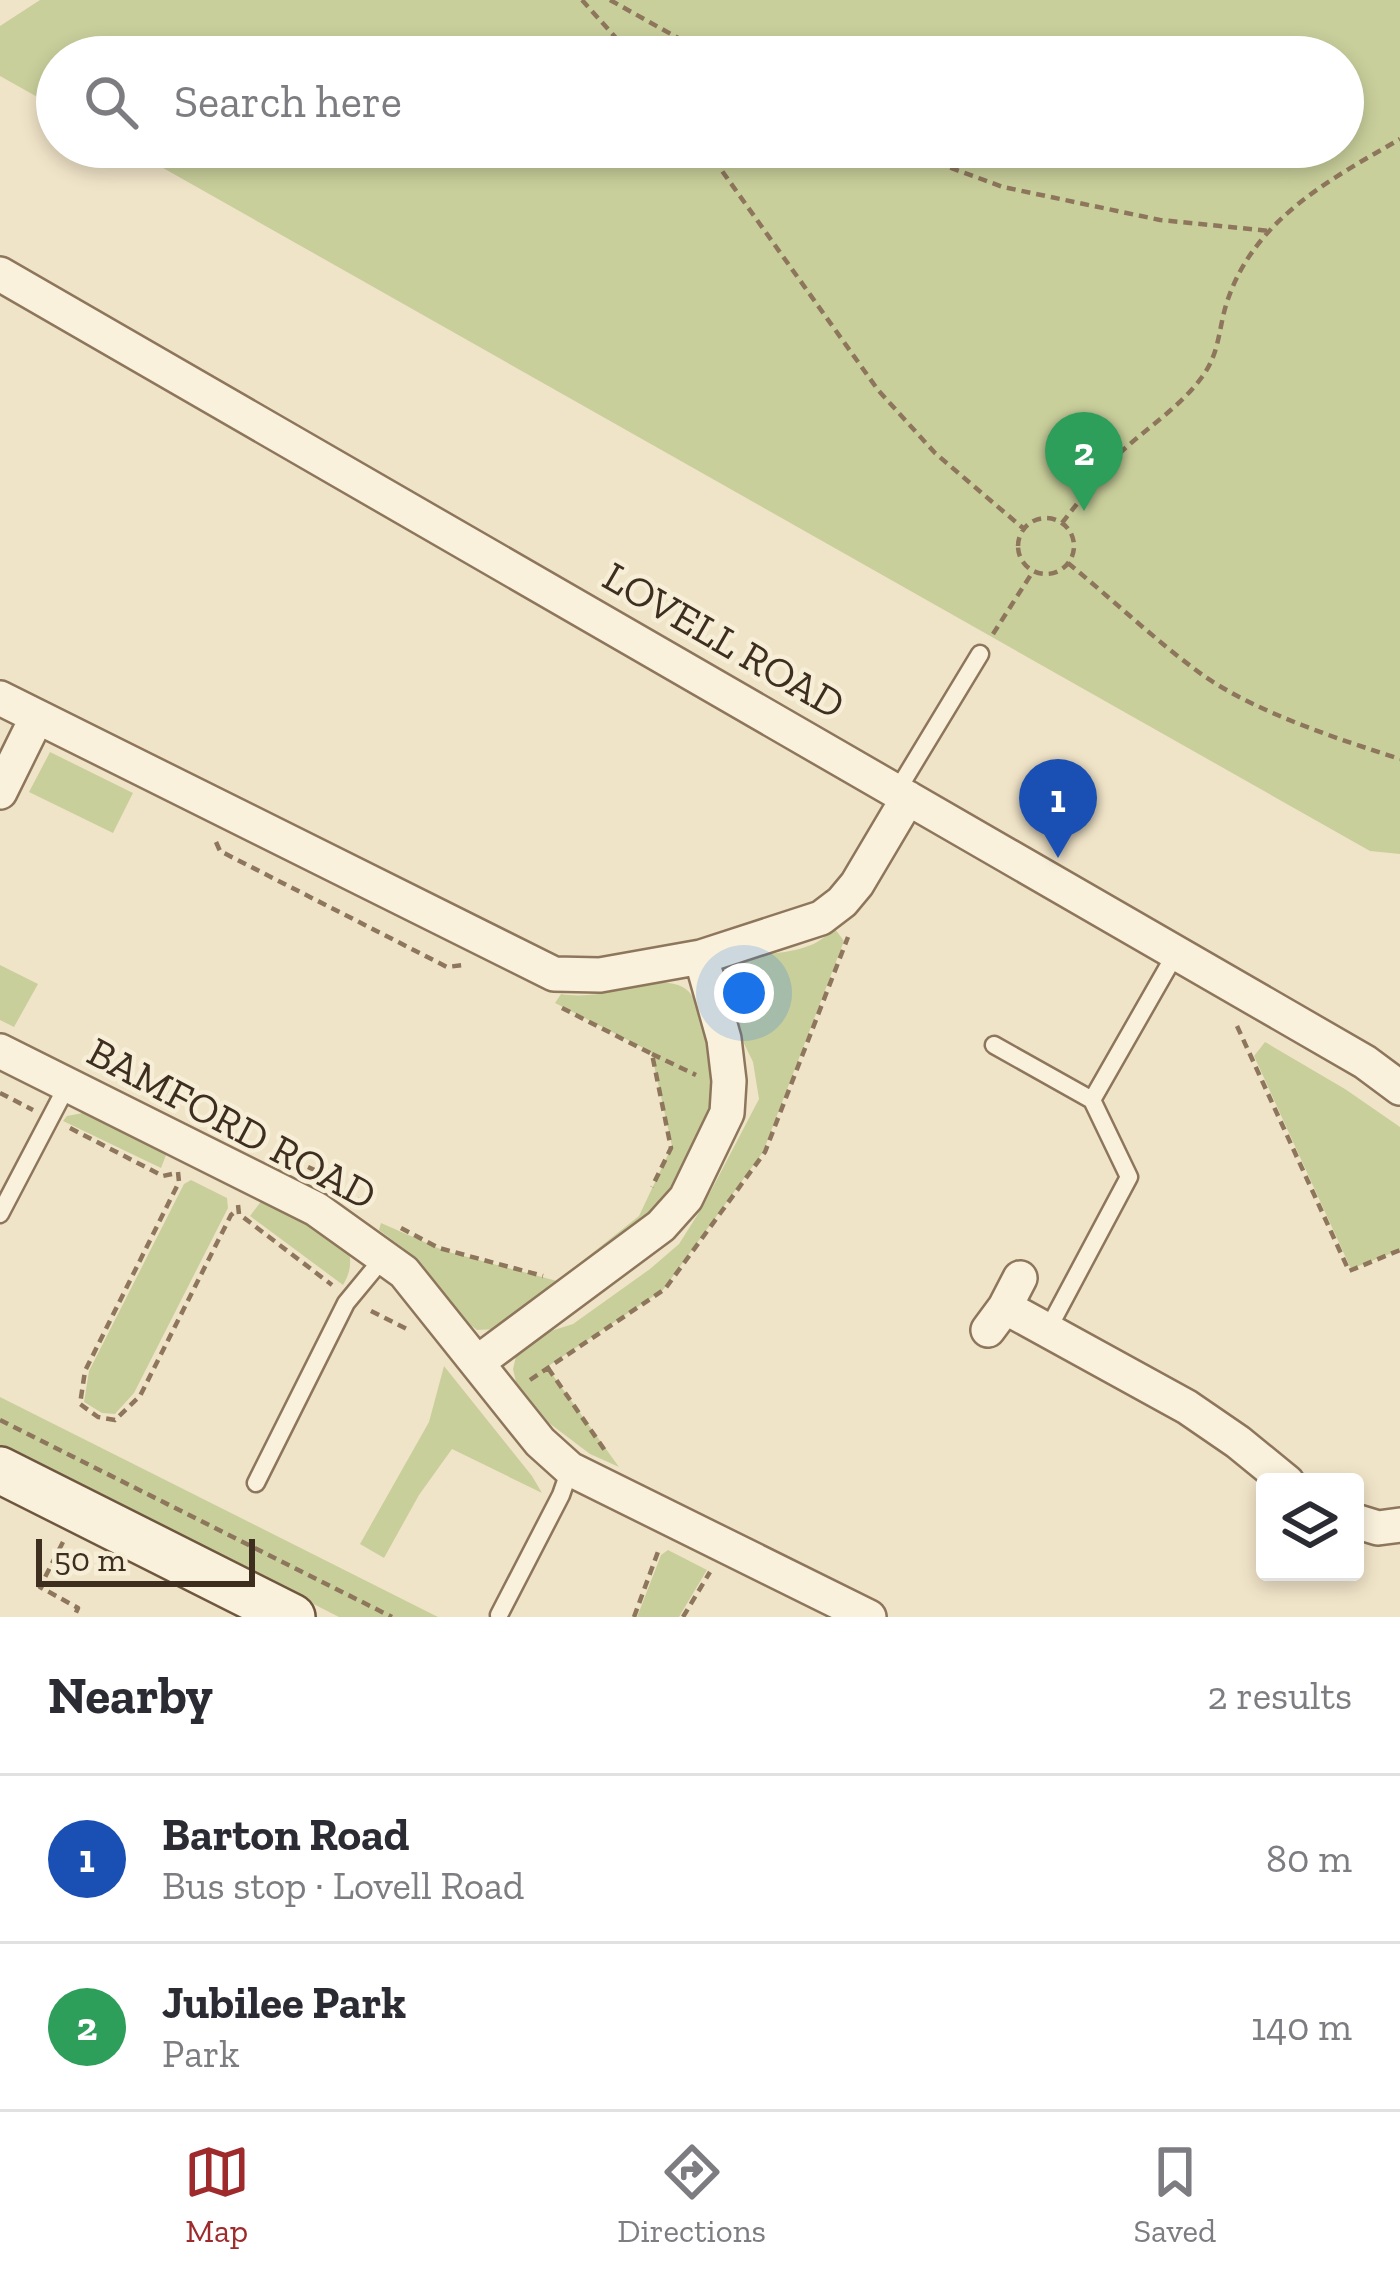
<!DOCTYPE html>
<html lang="en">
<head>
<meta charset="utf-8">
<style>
	body { margin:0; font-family:"Zilla Slab",serif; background:#f2f2f3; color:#2b2b33 }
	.controls { position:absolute; right:36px; bottom:36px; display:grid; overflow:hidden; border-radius:12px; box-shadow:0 6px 18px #0003 }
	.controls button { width:108px; height:108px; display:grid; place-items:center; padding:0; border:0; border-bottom:3px solid #e1e1e2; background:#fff; color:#2b2b33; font:60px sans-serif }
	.scale { position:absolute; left:36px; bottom:30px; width:219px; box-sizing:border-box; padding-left:12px; border:6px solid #3d2e20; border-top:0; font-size:33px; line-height:42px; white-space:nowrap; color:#3d2e20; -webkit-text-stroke:9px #f7eed8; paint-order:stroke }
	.you { position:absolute; left:744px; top:993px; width:42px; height:42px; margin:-30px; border:9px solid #fff; border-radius:50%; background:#1a73e8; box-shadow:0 0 0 18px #1a73e833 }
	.badge { display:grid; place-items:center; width:78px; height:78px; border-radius:50%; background:#9e2a2b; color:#fff; font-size:39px; font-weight:700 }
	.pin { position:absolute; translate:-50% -99px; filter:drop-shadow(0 3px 6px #0008) }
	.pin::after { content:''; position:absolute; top:63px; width:42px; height:36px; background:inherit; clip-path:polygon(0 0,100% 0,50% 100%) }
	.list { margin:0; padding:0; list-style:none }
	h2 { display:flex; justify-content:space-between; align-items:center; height:156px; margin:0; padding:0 48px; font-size:51px }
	h2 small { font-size:39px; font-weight:400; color:#7c7c81 }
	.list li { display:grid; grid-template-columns:78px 1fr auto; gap:36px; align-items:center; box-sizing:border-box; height:168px; padding:0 48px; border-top:3px solid #e1e1e2 }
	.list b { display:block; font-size:45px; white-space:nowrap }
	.list p { margin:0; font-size:39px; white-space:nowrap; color:#7c7c81 }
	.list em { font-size:39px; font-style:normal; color:#7c7c81 }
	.icon { flex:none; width:66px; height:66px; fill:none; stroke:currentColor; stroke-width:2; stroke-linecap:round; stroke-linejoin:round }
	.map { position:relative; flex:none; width:1400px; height:1617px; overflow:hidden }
	.search { position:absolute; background:#fff; box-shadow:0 6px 18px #0003; left:36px; right:36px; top:36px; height:132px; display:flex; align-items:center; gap:30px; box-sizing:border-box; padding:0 42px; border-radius:66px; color:#7c7c81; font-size:45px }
	.sheet { height:492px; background:#fff }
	nav { display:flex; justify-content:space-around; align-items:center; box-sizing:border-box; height:168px; border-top:3px solid #e1e1e2; background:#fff; font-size:33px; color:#7c7c81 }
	nav a { display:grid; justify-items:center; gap:6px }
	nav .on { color:#9e2a2b }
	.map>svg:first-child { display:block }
	.green { fill:#c9cf9b }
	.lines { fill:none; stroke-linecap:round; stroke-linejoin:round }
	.lane-casing { stroke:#8d765c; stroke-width:21 }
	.street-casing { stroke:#8d765c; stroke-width:38 }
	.secondary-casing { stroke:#6f573f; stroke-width:50 }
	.path { stroke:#8d765c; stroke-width:4.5; stroke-dasharray:9 6; stroke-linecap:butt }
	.lane { stroke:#faf1dc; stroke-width:16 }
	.street { stroke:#faf1dc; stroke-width:33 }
	.secondary { stroke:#faf1dc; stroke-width:45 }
	.labels { text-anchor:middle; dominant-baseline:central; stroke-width:9; stroke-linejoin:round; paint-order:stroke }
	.street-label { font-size:42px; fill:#3d2e20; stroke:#f7eed8 }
</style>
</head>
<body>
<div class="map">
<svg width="1400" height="1617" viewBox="0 0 1400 1617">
	<rect width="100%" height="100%" fill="#f0e4c8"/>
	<path class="green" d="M 40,0 L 1400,0 L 1400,854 L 1370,851 L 126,147 L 1343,147 L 1343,57 L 57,57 L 57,108 L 0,76 L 0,26 Z
		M 50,752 L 133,793 L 113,833 L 29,792 Z
		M 835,929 L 844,941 L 763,1152 L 663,1290 L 547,1367 L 619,1467 L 590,1454 L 549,1423 L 516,1382 L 513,1369 L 517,1352 L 535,1336 L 573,1324 L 650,1269 L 679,1244 L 703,1206 L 759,1099 L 753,1062 L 733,1021 L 724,984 C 749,944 774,960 811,945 C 819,942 828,934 835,929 Z
		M 0,965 L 38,984 L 14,1027 L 0,1020 Z
		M 648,982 C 662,983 676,981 687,990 C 705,1005 718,1071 719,1095 L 670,1202 L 497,1329 L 477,1330 L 461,1318 L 415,1257 L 379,1230 L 381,1223 L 445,1251 L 557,1281 L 639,1216 L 672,1146 L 651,1052 L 555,1003 L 561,994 C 590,999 620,990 648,982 Z
		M 1265,1042 L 1345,1089 L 1400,1127 L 1400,1250 L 1351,1269 L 1254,1056 Z
		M 88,1112 L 168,1150 L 161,1168 L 63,1121 L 67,1116 Z
		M 191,1180 L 227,1198 L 228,1208 L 134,1393 L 115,1414 L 102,1413 L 84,1402 L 89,1371 L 184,1184 Z
		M 265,1196 L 346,1242 C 352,1259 352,1270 343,1285 L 250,1216 Z
		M 444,1366 L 532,1476 L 542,1493 L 452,1449 L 419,1495 L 384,1558 L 360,1544 L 429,1422 Z
		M 0,1397 L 438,1617 L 339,1617 L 0,1445 Z
		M 668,1550 L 707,1570 L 679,1617 L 637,1617 L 661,1555 Z"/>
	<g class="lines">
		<defs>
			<path id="lane" d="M 897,791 L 980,654
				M 994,1045 L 1092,1100 L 1129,1177 L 1047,1331
				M 1092,1100 L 1176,953
				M 0,1214 L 67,1086
				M 256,1483 L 346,1303 L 384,1257
				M 499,1615 L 561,1495 L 570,1469"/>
			<path id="street" d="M 0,274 L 1365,1062 L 1400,1088
				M 0,698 L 554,974 L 600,975 L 701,957 L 821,918 L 842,902 L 857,884 L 908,798
				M 0,792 L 37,717
				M 0,1051 L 316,1209 L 404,1272 L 540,1442 L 570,1469 L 869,1617
				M 1005,1307 L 1187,1407 L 1238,1442 L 1287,1482
				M 988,1330 L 1005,1307 L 1020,1278
				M 478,1362 L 661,1226 L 686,1198 L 727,1113 L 729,1081 L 724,1039 L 701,957
				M 1355,1521 L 1378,1528 L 1400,1525"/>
			<path id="secondary" d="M 0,1470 L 292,1617"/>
		</defs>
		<use href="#lane" class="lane-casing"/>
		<use href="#street" class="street-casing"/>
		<use href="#secondary" class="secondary-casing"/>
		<path class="path" d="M 582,0 L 633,57
			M 610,0 L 712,57
			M 705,147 L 878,390 L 935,453 L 1024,529
			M 894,147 L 1003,187 L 1160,220 L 1270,231
			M1018 546a28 28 0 1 1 56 0a28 28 0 1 1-56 0Z
			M 1062,523 C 1081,499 1099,474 1121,452 C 1148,427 1180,407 1202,377 C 1221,351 1218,327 1228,299 C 1256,218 1331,179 1400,139
			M 1068,563 C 1113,600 1157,642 1204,676 C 1258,713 1338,739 1400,759
			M 993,634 L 1032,573
			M 216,842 L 220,851 L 447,967 L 464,965
			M 562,1008 L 652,1054 L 671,1148 L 652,1187
			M 1237,1026 L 1349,1271 L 1400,1250
			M 652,1054 L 696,1075
			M 0,1093 L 33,1110
			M 70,1128 L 163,1176 L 172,1174
			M 308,1167 L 349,1186 L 357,1199
			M 178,1172 L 179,1182 L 85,1371 L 80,1404 L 98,1417 L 115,1420 L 140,1396 L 231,1215 L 238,1209
			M 238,1205 L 239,1214 L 332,1285
			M 401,1228 L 439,1248 L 543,1276
			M 371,1311 L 409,1330
			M 548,1368 L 606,1452
			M 530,1380 L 665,1289 L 765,1152 L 848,937
			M 0,1420 L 392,1617
			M 63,1542 L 40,1587 L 78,1608 L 74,1617
			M 634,1617 L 659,1549
			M 683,1617 L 710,1572"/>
		<use href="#lane" class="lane"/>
		<use href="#street" class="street"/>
		<use href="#secondary" class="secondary"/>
	</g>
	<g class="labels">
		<g class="street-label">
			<text transform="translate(724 640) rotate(30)">LOVELL ROAD</text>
			<text transform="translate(232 1123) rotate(28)">BAMFORD ROAD</text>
		</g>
	</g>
</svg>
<div class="controls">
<button><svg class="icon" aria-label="layers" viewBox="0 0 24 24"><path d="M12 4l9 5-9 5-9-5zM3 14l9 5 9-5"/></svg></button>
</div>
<div class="scale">50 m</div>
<div class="you"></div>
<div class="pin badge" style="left:1058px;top:858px;background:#1a4fb4">1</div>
<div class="pin badge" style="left:1084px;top:511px;background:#2e9e5b">2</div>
<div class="search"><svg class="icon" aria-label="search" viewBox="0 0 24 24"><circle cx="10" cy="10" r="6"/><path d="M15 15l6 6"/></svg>Search here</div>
</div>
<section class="sheet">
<h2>Nearby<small>2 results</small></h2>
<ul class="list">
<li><span class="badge" style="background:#1a4fb4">1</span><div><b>Barton Road</b><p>Bus stop · Lovell Road</p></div><em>80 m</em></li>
<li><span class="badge" style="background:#2e9e5b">2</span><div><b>Jubilee Park</b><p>Park</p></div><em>140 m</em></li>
</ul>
</section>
<nav>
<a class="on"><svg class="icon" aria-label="map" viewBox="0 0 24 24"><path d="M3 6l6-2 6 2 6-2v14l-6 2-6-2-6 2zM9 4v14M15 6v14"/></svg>Map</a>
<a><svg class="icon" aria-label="directions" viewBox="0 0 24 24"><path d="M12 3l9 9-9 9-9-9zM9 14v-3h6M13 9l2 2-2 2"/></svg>Directions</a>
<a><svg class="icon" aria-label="saved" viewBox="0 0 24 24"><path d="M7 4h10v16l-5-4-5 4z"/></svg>Saved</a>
</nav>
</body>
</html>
